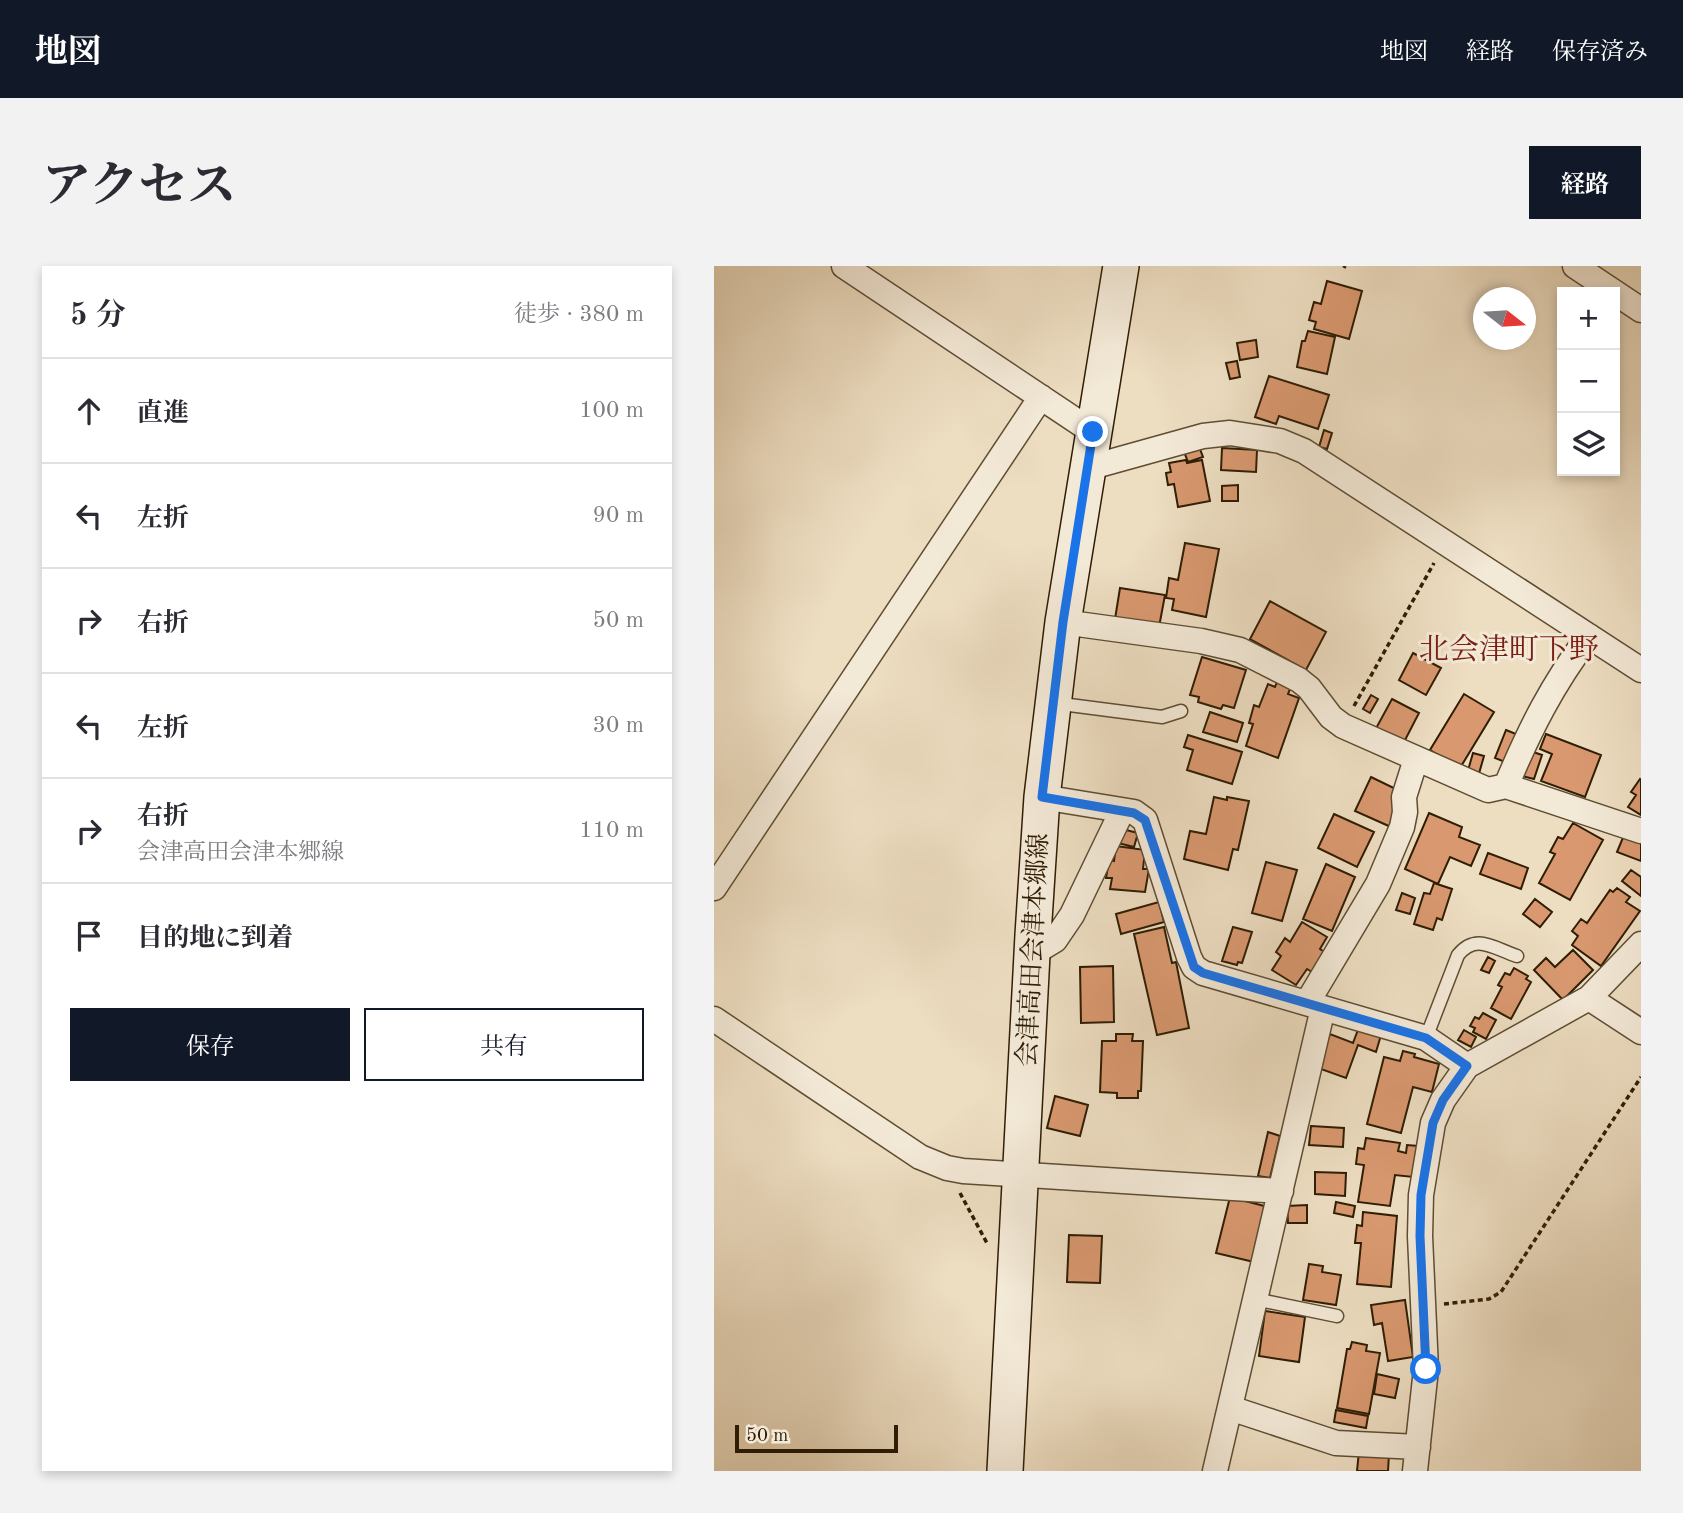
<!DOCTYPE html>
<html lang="ja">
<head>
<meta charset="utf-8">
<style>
	body { margin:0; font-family:"Old Standard TT","Noto Serif JP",serif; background:#f2f2f3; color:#2b2b33 }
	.controls { position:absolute; right:21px; top:21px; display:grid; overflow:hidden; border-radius:0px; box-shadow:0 4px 10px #0003 }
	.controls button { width:63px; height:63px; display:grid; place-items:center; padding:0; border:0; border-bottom:2px solid #e1e1e2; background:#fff; color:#2b2b33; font:35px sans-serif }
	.compass { position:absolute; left:759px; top:21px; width:63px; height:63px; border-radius:50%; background:#fff; box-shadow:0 4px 10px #0003; rotate:107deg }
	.scale { position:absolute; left:21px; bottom:18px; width:163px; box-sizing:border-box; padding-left:7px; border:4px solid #2f1d04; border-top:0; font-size:19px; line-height:24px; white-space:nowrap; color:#2f1d04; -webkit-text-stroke:5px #f3e9d7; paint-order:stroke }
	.stop { position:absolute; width:21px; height:21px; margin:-16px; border:5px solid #1a73e8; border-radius:50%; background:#fff }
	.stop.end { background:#1a73e8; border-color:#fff; box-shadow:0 2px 7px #0008 }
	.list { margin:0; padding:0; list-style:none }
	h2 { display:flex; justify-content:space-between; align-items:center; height:91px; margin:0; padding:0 28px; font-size:30px }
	h2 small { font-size:23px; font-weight:400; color:#7c7c81 }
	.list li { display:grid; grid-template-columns:46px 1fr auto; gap:21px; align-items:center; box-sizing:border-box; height:105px; padding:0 28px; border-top:2px solid #e1e1e2 }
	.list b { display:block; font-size:26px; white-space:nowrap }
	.list p { margin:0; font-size:23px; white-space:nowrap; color:#7c7c81 }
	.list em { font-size:23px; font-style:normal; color:#7c7c81 }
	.actions { display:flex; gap:14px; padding:21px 28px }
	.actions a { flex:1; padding:16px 0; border:2px solid #111827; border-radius:0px; text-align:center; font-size:24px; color:#111827 }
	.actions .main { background:#111827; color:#fff }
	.icon { flex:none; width:38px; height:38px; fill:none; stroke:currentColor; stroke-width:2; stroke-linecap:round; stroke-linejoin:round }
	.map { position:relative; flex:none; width:927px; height:1205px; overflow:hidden; border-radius:0px }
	header { display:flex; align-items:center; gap:42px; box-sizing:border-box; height:98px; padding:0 35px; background:#111827; color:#fff }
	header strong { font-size:33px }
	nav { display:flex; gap:38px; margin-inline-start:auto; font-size:24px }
	.intro { display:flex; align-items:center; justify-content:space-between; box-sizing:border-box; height:168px; padding:0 42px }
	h1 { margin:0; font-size:49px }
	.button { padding:18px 32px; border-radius:0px; background:#111827; color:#fff; font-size:24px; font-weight:700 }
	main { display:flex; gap:42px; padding:0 42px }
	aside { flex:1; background:#fff; border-radius:0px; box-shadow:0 4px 10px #0003 }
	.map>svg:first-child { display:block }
	.building { fill:#d9986f; stroke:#2f1d04; stroke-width:2 }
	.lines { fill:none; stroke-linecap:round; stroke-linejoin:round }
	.lane-casing { stroke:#5e4d33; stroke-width:15 }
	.street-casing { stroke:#5e4d33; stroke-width:27 }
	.secondary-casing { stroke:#2f1d04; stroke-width:38 }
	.path { stroke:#2f1d04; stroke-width:3.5; stroke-dasharray:5 3.5; stroke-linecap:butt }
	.lane { stroke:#f3e9d7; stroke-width:12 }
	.street { stroke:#f3e9d7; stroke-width:24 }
	.secondary { stroke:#f3e9d7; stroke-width:35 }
	.route { stroke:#1a73e8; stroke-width:9 }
	.labels { text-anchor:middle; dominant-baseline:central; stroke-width:6; stroke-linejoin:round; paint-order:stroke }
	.street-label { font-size:26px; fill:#2f1d04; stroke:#f3e9d7 }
	.quarter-label { font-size:30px; fill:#7a1f14; stroke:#f3e9d7 }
</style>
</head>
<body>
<header>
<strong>地図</strong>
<nav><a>地図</a><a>経路</a><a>保存済み</a></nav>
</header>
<div class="intro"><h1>アクセス</h1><a class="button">経路</a></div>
<main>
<aside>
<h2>5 分<small>徒歩 · 380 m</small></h2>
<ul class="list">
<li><svg class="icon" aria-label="ahead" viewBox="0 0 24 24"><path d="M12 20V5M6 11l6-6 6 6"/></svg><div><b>直進</b></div><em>100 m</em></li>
<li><svg class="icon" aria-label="left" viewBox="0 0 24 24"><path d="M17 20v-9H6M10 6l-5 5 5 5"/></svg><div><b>左折</b></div><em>90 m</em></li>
<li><svg class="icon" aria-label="right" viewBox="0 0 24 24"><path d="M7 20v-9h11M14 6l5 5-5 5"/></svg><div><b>右折</b></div><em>50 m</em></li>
<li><svg class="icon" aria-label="left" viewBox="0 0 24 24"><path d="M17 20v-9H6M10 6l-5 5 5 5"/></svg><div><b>左折</b></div><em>30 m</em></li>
<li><svg class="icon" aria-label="right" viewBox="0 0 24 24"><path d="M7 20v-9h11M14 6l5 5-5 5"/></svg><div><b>右折</b><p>会津高田会津本郷線</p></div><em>110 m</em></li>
<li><svg class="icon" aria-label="arrive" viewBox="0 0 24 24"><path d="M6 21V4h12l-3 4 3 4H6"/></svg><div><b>目的地に到着</b></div></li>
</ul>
<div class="actions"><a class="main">保存</a><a>共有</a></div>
</aside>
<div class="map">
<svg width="927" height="1205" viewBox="0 0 927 1205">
	<rect width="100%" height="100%" fill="#edddc1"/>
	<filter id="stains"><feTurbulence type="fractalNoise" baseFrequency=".00286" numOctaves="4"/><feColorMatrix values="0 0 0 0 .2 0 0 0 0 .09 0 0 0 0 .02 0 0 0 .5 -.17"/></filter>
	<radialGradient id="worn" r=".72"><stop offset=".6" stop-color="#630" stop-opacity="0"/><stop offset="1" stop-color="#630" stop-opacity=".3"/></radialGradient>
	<path class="building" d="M 613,15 L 648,25 L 635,73 L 600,63 L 602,56 L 595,54 L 600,36 L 607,38 Z
		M 594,65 L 621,71 L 613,108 L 583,101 L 588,75 L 591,75 Z
		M 542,74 L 544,91 L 526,94 L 523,77 Z
		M 523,95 L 526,111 L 516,113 L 512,97 Z
		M 555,110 L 615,129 L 604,163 L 565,150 L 562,158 L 541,151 Z
		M 610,164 L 618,167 L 613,183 L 605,181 Z
		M 484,178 L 489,191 L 474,196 L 469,183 Z
		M 508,182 L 543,184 L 542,206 L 507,204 Z
		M 472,194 L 473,197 L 488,194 L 496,235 L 464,241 L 460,218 L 454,219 L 452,207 L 457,206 L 455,197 Z
		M 524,219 L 524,235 L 508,235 L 508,220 Z
		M 471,277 L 505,283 L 492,351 L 458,344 L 460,333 L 452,332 L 455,312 L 464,314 Z
		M 406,322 L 451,329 L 445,361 L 401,353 Z
		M 556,335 L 612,366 L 592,404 L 536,373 Z
		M 699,387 L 727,402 L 712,429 L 685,414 Z
		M 488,391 L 532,404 L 520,442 L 509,439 L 507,443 L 484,436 L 485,431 L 476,429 Z
		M 565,411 L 579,416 L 574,428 L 585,432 L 564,492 L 532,480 L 539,458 L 535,457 L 540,439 L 545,441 L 554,418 L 561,421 Z
		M 750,428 L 780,446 L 746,502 L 716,484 Z
		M 657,429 L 664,433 L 656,447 L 649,443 Z
		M 678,433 L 705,447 L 688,480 L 660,466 Z
		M 496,446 L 529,457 L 523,476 L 489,466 Z
		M 792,464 L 802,468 L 791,496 L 781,492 Z
		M 832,468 L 887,489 L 871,531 L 827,515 L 838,488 L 826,483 Z
		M 474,469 L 528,486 L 518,518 L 473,504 L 479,484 L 470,481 Z
		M 816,485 L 828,489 L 820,513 L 808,510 Z
		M 759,487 L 770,490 L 764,511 L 753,508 Z
		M 657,511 L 686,525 L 677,561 L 641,545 Z
		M 926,513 L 927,514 L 927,549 L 914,541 L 922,529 L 917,526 Z
		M 500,531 L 513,534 L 513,531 L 535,535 L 524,584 L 519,583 L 514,604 L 470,593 L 476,565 L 492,568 Z
		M 715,547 L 748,561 L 745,571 L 766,579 L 757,600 L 736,591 L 724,618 L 691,603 Z
		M 620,548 L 660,566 L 643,601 L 604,582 Z
		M 859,557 L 889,574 L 856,634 L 825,617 L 841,588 L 836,586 L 844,571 L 849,573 Z
		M 408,563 L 424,567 L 420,581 L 404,577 Z
		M 910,569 L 927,576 L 927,595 L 903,586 Z
		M 402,580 L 431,584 L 429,603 L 435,603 L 431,626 L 396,623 L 398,612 L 392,612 L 395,594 L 400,595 Z
		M 774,587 L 814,602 L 807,623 L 766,608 Z
		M 552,596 L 583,604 L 568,655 L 538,647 Z
		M 612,598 L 641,611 L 618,665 L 589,653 Z
		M 917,604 L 927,611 L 927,630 L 908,615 Z
		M 720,617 L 738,623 L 728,654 L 723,652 L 719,664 L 700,658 L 710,627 L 716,628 Z
		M 903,622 L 916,631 L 912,636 L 926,645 L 887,700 L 858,679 L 864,670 L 858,665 L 867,653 L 873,657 L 896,624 L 899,626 Z
		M 688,627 L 701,632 L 696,648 L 682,644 Z
		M 821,633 L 838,646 L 826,661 L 809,648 Z
		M 445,636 L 450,656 L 407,668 L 402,648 Z
		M 588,656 L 613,671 L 606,683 L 615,689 L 603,709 L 593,703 L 582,719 L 558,704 L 567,690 L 562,686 L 571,672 L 576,676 Z
		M 450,661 L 458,697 L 462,696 L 475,762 L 443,769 L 420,668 Z
		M 519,661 L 538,666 L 528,697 L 524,696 L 523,699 L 508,695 Z
		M 859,684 L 879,704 L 849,734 L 820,704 L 832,692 L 841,701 Z
		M 774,691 L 781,695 L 775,707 L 767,704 Z
		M 399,700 L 400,756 L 367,757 L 366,701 Z
		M 800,702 L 814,710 L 812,713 L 817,716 L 797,753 L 777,742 L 788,721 L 784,719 L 791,707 L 796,709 Z
		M 769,747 L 782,754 L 772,773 L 759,766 L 761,762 L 756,760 L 761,751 L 765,753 Z
		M 645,761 L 667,769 L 662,786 L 644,779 L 632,812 L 604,802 L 616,768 L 639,777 Z
		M 750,764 L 762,771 L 757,781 L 744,774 Z
		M 402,768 L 419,768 L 418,775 L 429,775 L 427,825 L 424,825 L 424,832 L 403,832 L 403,827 L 386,826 L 388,775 L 402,775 Z
		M 689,785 L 701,788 L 700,791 L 725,798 L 718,826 L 699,821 L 687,867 L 653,858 L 670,791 L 686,795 Z
		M 341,830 L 374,839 L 366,870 L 333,862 Z
		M 597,860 L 630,862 L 629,881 L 595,879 Z
		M 554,866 L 566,870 L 556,912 L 544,910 Z
		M 652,872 L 686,877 L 684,885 L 692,887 L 693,879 L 704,880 L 699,911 L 681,909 L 676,940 L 644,936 L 650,899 L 642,898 L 644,882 L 650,883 Z
		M 601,906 L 632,907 L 631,930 L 601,928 Z
		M 516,931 L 554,941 L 540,996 L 502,987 Z
		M 622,936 L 641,940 L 639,951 L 620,947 Z
		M 593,939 L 593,957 L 574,957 L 573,940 Z
		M 649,946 L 683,950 L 677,1021 L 643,1018 L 647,977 L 641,977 L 643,959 L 648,960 Z
		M 355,969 L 388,970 L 386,1017 L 353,1016 Z
		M 595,998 L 609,1000 L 608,1006 L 627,1009 L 622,1039 L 589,1034 Z
		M 691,1034 L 699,1091 L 674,1095 L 668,1057 L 660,1059 L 657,1039 Z
		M 551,1045 L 591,1051 L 585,1096 L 545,1090 Z
		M 638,1076 L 653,1079 L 652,1085 L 666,1087 L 655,1148 L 623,1142 L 633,1083 L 636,1083 Z
		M 663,1108 L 685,1113 L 681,1132 L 660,1128 Z
		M 622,1144 L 654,1150 L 652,1162 L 620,1156 Z
		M 645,1185 L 675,1188 L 674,1205 L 643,1205 Z"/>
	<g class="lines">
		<defs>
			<path id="lane" d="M 340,437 L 448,451 L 467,445
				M 712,772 L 744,689 C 762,667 779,682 803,690
				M 541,1033 L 623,1050"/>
			<path id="street" d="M 130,0 L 379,166
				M 861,0 L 927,44
				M 374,202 L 489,170 L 516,167 L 566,175 L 590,185 L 927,404
				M 349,356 L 487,375 L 526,384 L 585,414 L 595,422 L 617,451 L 629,460 L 774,524 L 792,520 L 927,565
				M 792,520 C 816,463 838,419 875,370
				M 328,531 L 420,546 L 431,554 L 475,691 L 480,701 L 489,707 L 712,772 L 753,800 L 875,732 L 927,766
				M 0,622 L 327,131
				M 318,688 L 341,674 L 358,649 L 408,545
				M 875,732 L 927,678
				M 593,737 L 664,618 L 688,561 L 691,546 L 690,531 L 702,493
				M 0,753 L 206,891 L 233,902 L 249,905 L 567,925
				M 516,1142 L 622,1177 L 704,1181
				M 501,1205 L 609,742
				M 701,1205 L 712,1103 L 706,970 L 707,929 L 719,857 L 729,834 L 753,800"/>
			<path id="secondary" d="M 291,1205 L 319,669 L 328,531 L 349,356 L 407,0"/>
		</defs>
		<use href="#lane" class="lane-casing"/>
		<use href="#street" class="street-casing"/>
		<use href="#secondary" class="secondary-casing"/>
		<path class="path" d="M 630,2 L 631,0
			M 640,440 L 720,297
			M 246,927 L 274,979
			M 730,1038 L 775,1033 L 787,1026 L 927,811"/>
		<use href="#lane" class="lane"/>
		<use href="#street" class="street"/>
		<use href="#secondary" class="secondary"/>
	</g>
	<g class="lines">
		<path class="route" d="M 379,166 L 349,356 L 328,531 L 420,547 L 431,554 L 480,701 L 489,707 L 712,772 L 753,800 L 729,834 L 719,857 L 707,929 L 706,970 L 712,1103"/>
	</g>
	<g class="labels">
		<g class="street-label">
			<text transform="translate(320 684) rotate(-87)">会津高田会津本郷線</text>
		</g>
		<g class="quarter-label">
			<text x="795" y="385">北会津町下野</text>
		</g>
	</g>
	<rect width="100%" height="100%" filter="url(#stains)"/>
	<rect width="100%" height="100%" fill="url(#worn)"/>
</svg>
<div class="controls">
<button>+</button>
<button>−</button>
<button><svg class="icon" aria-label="layers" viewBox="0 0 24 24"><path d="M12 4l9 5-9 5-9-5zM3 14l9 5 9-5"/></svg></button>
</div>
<svg class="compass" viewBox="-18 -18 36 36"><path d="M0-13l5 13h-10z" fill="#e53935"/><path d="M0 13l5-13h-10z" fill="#7c7c81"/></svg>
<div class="scale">50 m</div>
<div class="stop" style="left:712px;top:1103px"></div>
<div class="stop end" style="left:379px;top:166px"></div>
</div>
</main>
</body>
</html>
